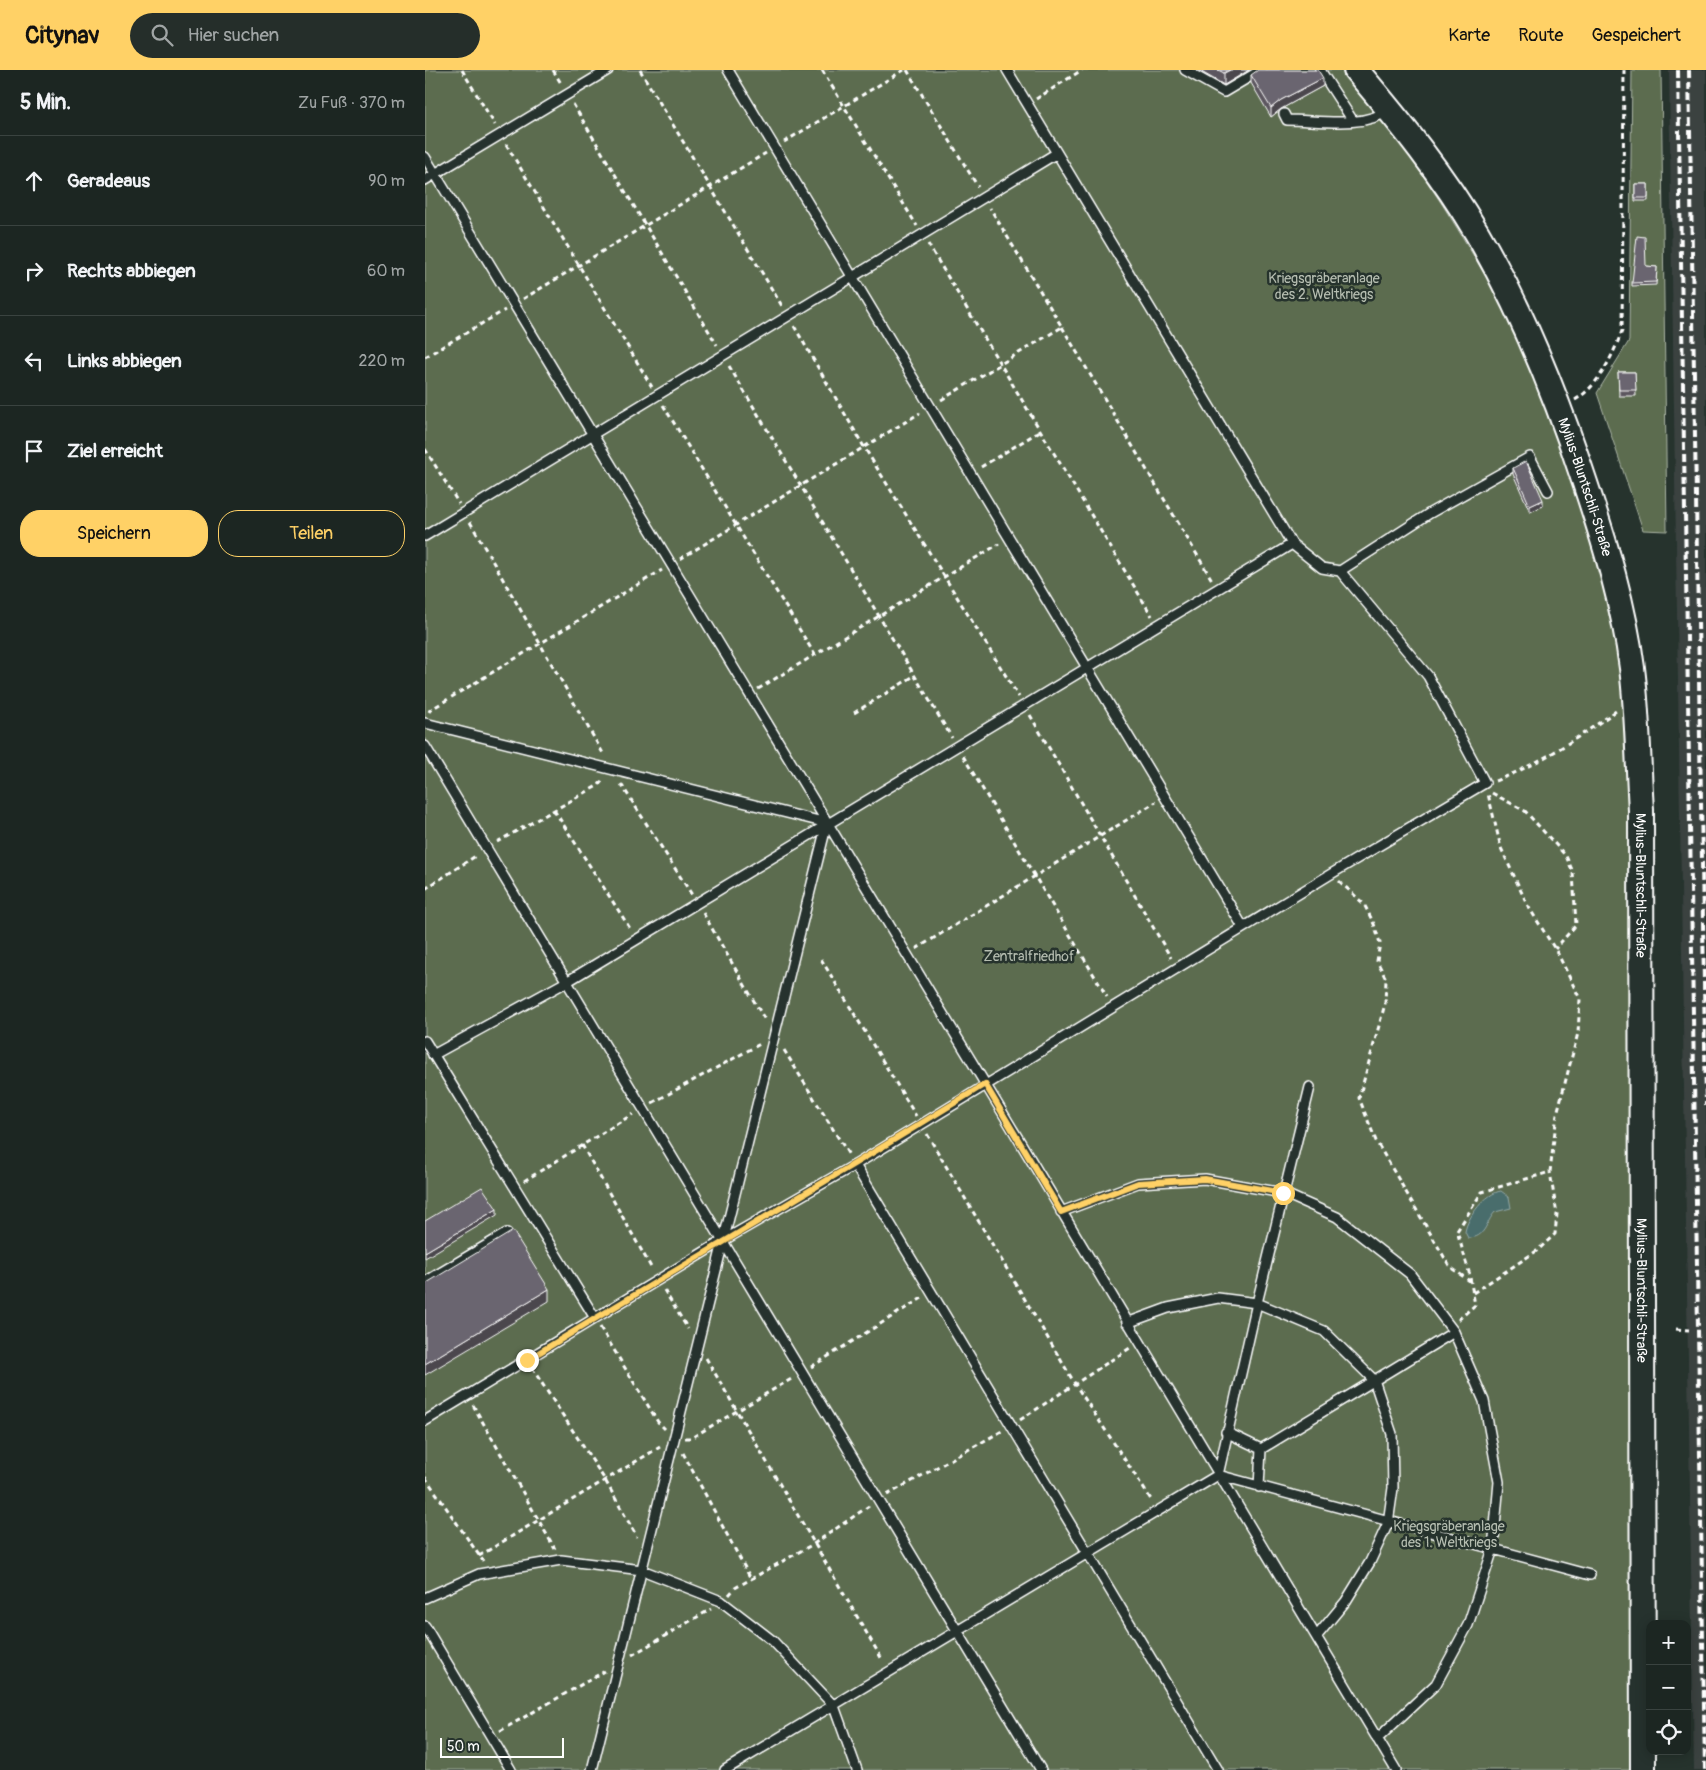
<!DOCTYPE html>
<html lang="de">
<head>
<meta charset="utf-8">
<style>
	body { margin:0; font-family:Pangolin,sans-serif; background:#252e2a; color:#f1f3f6 }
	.controls { position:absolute; right:15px; bottom:15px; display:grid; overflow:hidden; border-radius:10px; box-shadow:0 2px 12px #0003 }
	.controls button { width:45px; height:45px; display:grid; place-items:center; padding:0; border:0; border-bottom:1px solid #3a4340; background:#1c2622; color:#f1f3f6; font:25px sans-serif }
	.scale { position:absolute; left:15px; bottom:12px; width:124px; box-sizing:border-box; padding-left:5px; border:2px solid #fff; border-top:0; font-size:14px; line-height:18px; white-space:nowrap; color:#fff; -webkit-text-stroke:4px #26332d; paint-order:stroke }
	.stop { position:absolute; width:15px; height:15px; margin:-11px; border:4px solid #ffd166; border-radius:50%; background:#fff }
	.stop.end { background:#ffd166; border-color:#fff; box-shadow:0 1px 5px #0008 }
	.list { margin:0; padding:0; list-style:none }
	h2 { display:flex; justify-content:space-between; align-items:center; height:65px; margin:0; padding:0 20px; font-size:21px }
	h2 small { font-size:16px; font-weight:400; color:#a0a5a5 }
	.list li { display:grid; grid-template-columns:32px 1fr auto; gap:15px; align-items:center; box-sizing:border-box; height:90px; padding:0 20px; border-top:1px solid #3a4340 }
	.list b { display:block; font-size:19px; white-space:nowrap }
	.list em { font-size:16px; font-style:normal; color:#a0a5a5 }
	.actions { display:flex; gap:10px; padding:15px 20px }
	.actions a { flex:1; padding:11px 0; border:1px solid #ffd166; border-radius:20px; text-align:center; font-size:18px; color:#ffd166 }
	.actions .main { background:#ffd166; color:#111 }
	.icon { flex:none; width:28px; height:28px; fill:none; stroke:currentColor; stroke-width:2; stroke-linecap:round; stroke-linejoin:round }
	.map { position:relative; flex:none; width:1281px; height:1700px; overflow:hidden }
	header { display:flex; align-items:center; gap:30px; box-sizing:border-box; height:70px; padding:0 25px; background:#ffd166; color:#111 }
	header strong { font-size:24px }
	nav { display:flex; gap:28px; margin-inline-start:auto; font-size:18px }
	.search { width:350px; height:45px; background:#252e2a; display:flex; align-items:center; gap:12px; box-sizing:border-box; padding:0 18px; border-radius:28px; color:#a0a5a5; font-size:19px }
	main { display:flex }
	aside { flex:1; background:#1c2622 }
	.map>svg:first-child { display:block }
	.built { fill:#3b4241 }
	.green { fill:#5b6c4f; stroke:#adb6a7 }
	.water { fill:#496d6c; stroke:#92a7a7 }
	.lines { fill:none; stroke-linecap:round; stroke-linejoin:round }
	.service-casing { stroke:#fff; stroke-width:12 }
	.tertiary-casing { stroke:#fff; stroke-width:28 }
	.path { stroke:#fff; stroke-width:3; stroke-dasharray:5 4; stroke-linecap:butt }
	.service { stroke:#26332d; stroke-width:9 }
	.tertiary { stroke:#26332d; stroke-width:24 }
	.rail { stroke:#fff; stroke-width:4; stroke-dasharray:8 4; stroke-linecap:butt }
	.wall { fill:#5c575f; stroke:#fff }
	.shaded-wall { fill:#4b474e; stroke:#fff }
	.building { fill:#6b656f; stroke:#fff }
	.route { stroke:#ffd166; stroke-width:6 }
	.labels { text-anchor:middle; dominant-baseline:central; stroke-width:5; stroke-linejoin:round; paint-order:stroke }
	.park-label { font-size:14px; fill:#b5bdb0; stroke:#26332d }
	.street-label { font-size:14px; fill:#fff; stroke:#26332d }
</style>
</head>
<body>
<header>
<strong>Citynav</strong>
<div class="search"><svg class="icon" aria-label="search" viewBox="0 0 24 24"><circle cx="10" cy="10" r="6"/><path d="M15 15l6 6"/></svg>Hier suchen</div>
<nav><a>Karte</a><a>Route</a><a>Gespeichert</a></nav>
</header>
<main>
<aside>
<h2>5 Min.<small>Zu Fuß · 370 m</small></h2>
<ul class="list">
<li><svg class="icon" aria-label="ahead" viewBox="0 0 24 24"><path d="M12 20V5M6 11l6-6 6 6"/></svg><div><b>Geradeaus</b></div><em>90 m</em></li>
<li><svg class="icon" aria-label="right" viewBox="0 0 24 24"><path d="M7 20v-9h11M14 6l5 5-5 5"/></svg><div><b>Rechts abbiegen</b></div><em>60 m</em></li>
<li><svg class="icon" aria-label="left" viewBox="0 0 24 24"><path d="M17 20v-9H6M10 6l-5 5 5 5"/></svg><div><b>Links abbiegen</b></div><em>220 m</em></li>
<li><svg class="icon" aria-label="arrive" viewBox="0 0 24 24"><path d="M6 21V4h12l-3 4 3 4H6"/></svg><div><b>Ziel erreicht</b></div></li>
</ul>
<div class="actions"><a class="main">Speichern</a><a>Teilen</a></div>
</aside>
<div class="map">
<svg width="1281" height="1700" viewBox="0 0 1281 1700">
	<rect width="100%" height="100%" fill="#26332d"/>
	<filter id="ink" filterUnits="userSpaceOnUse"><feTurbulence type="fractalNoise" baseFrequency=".02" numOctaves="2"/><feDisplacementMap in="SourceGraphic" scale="10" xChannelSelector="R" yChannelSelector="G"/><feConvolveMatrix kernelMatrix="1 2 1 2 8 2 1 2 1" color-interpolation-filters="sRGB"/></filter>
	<g filter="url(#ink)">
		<path class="built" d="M 1244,0 L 1281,0 L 1281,1700 L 1269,1700 Z"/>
		<path class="green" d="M 0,0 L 917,0 C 966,57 1009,118 1047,183 C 1056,199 1067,215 1076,232 C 1132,347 1173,469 1196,595 C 1204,640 1205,695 1209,742 L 1206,1700 L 0,1700 Z
			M 1207,0 L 1236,0 L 1242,461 L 1218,460 L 1172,323 L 1204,271 Z"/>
		<path class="water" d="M 1076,1121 L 1084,1127 L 1086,1138 L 1070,1142 C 1060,1153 1061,1168 1043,1168 L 1040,1162 C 1042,1147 1061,1123 1076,1121 Z"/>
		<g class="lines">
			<defs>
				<path id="service" d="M 303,0 L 818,857
					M 760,0 L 799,22 L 836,0
					M 895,0 L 928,51
					M 859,44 L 862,50 C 893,50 937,59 964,40
					M 0,87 L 576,1040 L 971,1700
					M 0,110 L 183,0
					M 0,466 L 632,83
					M 915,501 L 1005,443 L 1105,387 L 1123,421
					M 0,653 L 402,753 L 167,1700
					M 0,676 L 616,1700
					M 0,971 L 170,1248
					M 8,985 L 143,911 L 867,474
					M 430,1095 L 793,1700
					M 636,1142 L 713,1113 L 780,1109 L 858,1123 L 912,1147 L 985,1204 L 1029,1262 L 1059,1331 L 1074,1412 L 1068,1479 L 1043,1555 L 1011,1614 L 952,1669
					M 0,1212 L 82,1163
					M 702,1253 L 743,1238 L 793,1228 L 832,1233 L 899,1261 L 949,1310 L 967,1364 L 968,1418 L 963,1453 L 945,1492 L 921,1531 L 892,1566
					M 0,1351 L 299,1170 L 430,1095 L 906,804 L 1060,713 L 1003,606 L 915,501 L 897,498 L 867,474 L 582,0
					M 801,1362 L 836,1379
					M 793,1405 L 1165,1505
					M 834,1417 L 836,1379 L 1029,1262
					M 0,1528 L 54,1504 L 136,1490 L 217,1500 L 296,1531 L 348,1571 L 409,1636 L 432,1700
					M 0,1556 L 86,1700
					M 300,1700 L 793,1405 L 832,1233 L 885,1017"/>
				<g id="tertiary">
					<path id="s1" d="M 931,0 C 975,52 1018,105 1052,163 C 1098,242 1132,327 1160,413 C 1180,473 1199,535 1207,598 C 1213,645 1213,693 1216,740 L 1218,1700"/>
				</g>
			</defs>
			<use href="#service" class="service-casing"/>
			<use href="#tertiary" class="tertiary-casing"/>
			<path class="path" d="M 37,0 L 70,55
				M 128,0 L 137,15
				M 215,0 L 357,236
				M 397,0 L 492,156
				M 482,0 L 553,117
				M 611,29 L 657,0
				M 148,34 L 292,275
				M 359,72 L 479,0
				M 81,74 L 227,317
				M 503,174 L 727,546
				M 98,229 L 341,83
				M 369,256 L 439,377 L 594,627
				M 637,257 L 787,510
				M 0,287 L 80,240
				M 304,296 L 527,668
				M 516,330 L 637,257 L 565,138
				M 1150,330 C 1174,316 1188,285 1197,261 L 1199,0
				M 238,335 L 390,585
				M 0,379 L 34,434
				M 556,397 L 615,361
				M 45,452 L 179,685
				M 255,489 L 495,343
				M 333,619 L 574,474
				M 4,642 L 5,640 L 237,500
				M 429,643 L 489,606
				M 605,645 L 746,888
				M 538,686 L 682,927
				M 1070,711 C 1113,695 1154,667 1191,641
				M 196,714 L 267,825
				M 1067,723 L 1100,741 L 1141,786 L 1148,802 L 1151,855 L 1130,879
				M 129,740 L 206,860
				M 72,772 L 174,715 L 178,709
				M 914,811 L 939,834 L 949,854 L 955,873 L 952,891 L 961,909 L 960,934 L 934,1028 L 951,1071 L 1025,1197 L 1046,1212
				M 0,819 L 52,785
				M 278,843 L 340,950
				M 491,879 L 731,732
				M 396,889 L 491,1046
				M 359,980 L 424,1085
				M 227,1033 L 335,974
				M 502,1064 L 650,1314 L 727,1431
				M 157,1075 L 227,1199
				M 99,1111 L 208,1044
				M 239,1220 L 263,1259
				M 1048,1223 L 1113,1180 L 1130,1164 L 1132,1144 L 1125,1102
				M 1033,1250 L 1050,1235 L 1044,1202 L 1032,1161 L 1057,1122 L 1125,1102 L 1132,1044 L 1153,963 L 1155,929 L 1133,884 L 1103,836 L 1076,778 L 1063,724
				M 175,1257 L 233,1352 L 240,1359
				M 1251,1259 L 1264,1260
				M 281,1288 L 458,1591
				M 386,1297 L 497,1228
				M 107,1298 L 180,1410 L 212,1467
				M 48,1335 L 130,1479
				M 595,1350 L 705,1278
				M 260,1368 L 266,1368 L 368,1308
				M 258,1383 L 326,1509
				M 0,1407 L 58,1491
				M 462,1425 L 577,1361
				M 54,1486 L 235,1377
				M 304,1525 L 310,1518 L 390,1473 L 444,1436
				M 207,1585 L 286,1539
				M 75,1661 L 180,1601"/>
			<use href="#service" class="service"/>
			<use href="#tertiary" class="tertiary"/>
			<path class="rail" d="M 1253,0 L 1280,1700
				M 1264,0 L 1281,1035"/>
		</g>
		<path class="wall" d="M 773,0 L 824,0 L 799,15 Z
			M 826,5 L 898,16 L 856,39 L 846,47 L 826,13 Z
			M 1210,114 L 1223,114 L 1223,131 L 1210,131 Z
			M 1221,196 L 1232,197 L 1231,215 L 1207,216 L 1207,213 Z
			M 1193,302 L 1210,302 L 1211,326 L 1194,326 Z
			M 1088,398 L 1118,436 L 1105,442 L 1088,404 Z"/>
		<path class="shaded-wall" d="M 805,0 L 824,0 L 799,15 L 799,3 Z
			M 898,8 L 898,16 L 856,39 L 846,47 L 846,38 L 856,30 Z
			M 1118,430 L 1118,436 L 1105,442 L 1105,436 Z
			M 72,1139 L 72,1145 L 0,1188 L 0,1182 Z
			M 124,1219 L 124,1231 L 0,1305 L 0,1294 Z"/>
		<path class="building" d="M 793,0 L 805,0 L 799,3 Z
			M 833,0 L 893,0 L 898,8 L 856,30 L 846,38 L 826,5 Z
			M 1210,114 L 1223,114 L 1223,128 L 1210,128 Z
			M 1212,166 L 1220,167 L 1221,196 L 1232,197 L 1231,212 L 1207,213 Z
			M 1193,302 L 1210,302 L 1211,320 L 1194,320 Z
			M 1101,391 L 1118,430 L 1105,436 L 1088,398 Z
			M 57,1117 L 72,1139 L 0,1182 L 0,1151 Z
			M 88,1161 L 124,1219 L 0,1294 L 0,1214 Z"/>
	</g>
	<g class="lines" filter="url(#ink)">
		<path class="route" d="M 102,1290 C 254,1197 409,1108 560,1014 L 636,1142 L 713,1113 L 780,1109 L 858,1123"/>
	</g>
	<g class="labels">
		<g class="park-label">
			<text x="899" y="208">Kriegsgräberanlage<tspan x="899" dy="16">des 2. Weltkriegs</tspan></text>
			<text x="604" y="886">Zentralfriedhof</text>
			<text x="1024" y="1456">Kriegsgräberanlage<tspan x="1024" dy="16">des 1. Weltkriegs</tspan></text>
		</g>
		<g class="street-label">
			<text stroke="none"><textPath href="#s1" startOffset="480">Mylius-Bluntschli-Straße</textPath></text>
			<text stroke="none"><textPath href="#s1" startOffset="885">Mylius-Bluntschli-Straße</textPath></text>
			<text stroke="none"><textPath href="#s1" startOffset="1290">Mylius-Bluntschli-Straße</textPath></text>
		</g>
	</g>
</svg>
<div class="controls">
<button>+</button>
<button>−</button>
<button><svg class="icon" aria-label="locate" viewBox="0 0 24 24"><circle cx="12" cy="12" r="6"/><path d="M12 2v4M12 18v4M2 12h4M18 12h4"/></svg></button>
</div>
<div class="scale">50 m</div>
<div class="stop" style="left:858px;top:1123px"></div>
<div class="stop end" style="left:102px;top:1290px"></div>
</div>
</main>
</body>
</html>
